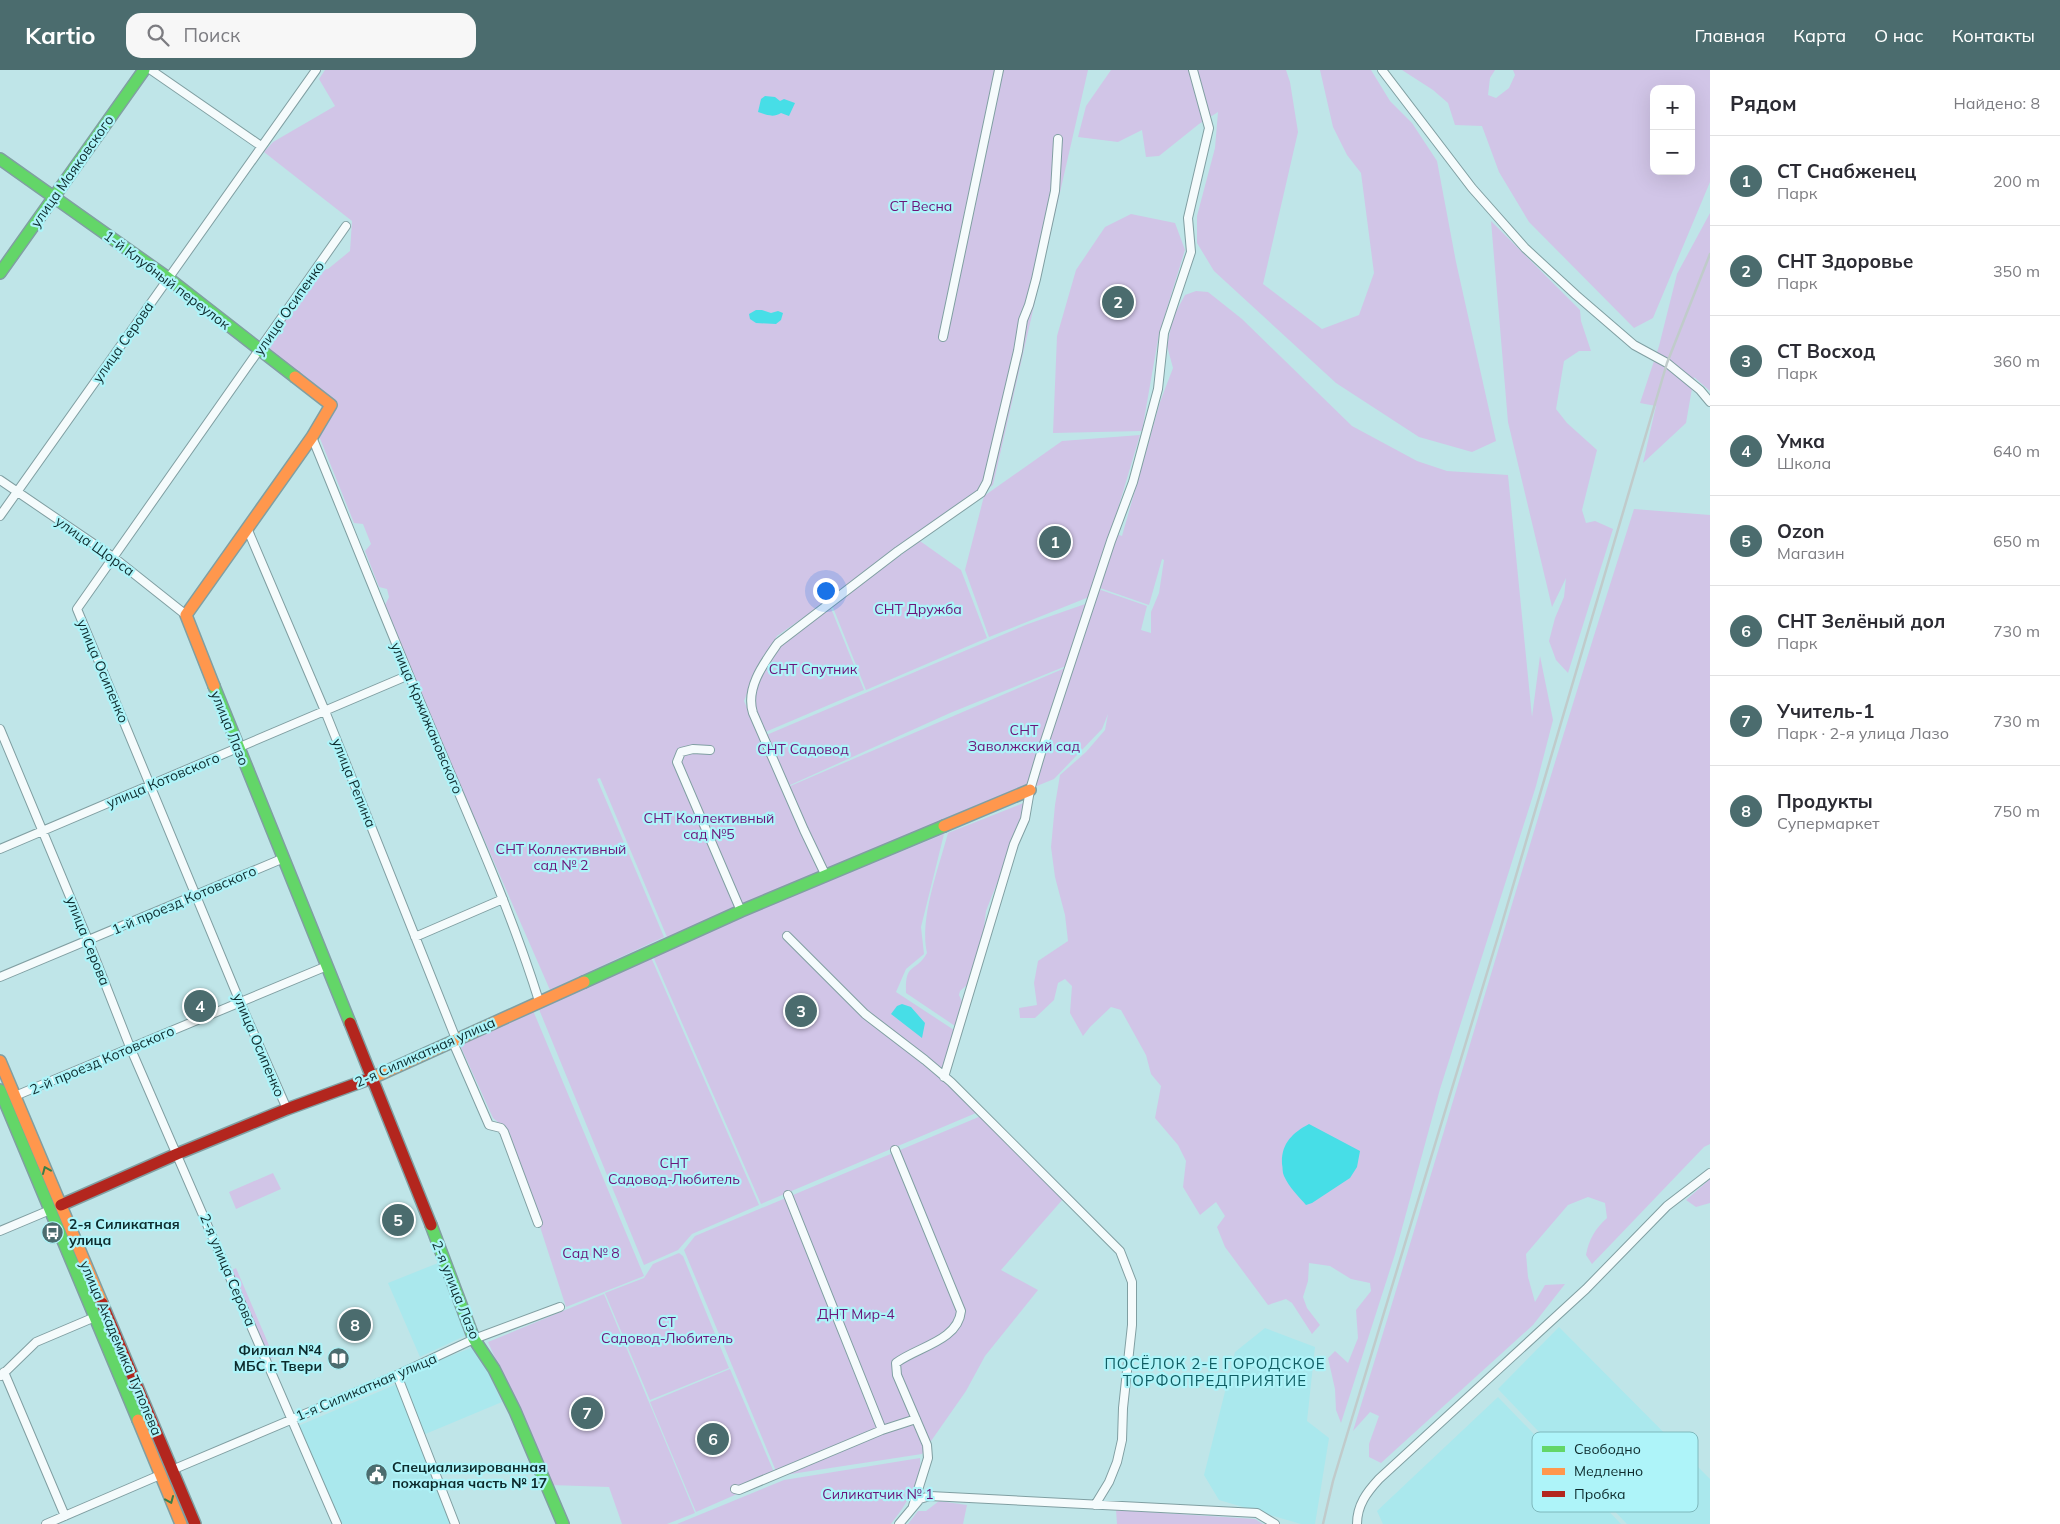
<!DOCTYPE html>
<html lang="ru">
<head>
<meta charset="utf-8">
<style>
	body { margin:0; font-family:Mulish,sans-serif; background:#f7f7f7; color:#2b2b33 }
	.controls { position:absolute; right:15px; top:15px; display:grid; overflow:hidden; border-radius:10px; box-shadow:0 5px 20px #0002 }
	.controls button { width:45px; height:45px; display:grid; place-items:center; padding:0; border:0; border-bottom:1px solid #e1e1e2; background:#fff; color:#2b2b33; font:25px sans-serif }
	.you { position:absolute; left:825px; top:520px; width:18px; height:18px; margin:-12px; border:4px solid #fff; border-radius:50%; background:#1a73e8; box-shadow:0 0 0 8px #1a73e833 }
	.badge { display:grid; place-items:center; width:32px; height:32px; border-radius:50%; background:#4b6c6e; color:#fff; font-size:16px; font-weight:700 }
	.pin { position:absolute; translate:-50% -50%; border:2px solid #fff; box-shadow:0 1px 5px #0006 }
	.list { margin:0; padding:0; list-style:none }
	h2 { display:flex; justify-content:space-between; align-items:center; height:65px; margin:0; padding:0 20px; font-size:21px }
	h2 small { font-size:16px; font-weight:400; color:#7c7c81 }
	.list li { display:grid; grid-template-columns:32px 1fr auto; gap:15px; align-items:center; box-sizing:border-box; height:90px; padding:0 20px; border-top:1px solid #e1e1e2 }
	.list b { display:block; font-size:19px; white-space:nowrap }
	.list p { margin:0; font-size:16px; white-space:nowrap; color:#7c7c81 }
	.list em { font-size:16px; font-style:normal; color:#7c7c81 }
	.icon { flex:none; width:28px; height:28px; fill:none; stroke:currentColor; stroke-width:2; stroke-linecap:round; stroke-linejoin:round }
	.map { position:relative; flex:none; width:1710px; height:1454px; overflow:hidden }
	header { display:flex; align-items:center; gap:30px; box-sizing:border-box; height:70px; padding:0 25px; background:#4b6c6e; color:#fff }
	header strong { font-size:24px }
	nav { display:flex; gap:28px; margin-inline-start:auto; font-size:18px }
	.search { width:350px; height:45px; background:#f7f7f7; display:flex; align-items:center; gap:12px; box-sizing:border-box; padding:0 18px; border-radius:15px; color:#7c7c81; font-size:19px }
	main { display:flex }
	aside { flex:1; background:#fff }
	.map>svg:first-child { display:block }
	.built { fill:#aae8ed }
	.green { fill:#d1c5e7; fill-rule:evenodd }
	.water { fill:#47dee7 }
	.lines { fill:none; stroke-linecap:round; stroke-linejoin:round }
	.street-casing { stroke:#809fa2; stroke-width:10 }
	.fast-casing { stroke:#809fa2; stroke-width:14 }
	.slow-casing { stroke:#809fa2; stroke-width:14 }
	.jam-casing { stroke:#809fa2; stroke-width:14 }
	.street { stroke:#f5fbfc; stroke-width:8 }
	.fast { stroke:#63d668; stroke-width:11 }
	.slow { stroke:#ff974d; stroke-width:11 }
	.jam { stroke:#b3261e; stroke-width:11 }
	.rail { stroke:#c0cbcb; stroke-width:2.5 }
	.oneway { stroke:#38804a }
	.labels { text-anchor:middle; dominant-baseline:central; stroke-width:4.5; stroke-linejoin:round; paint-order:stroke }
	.street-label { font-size:14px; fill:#0d2b2d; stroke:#aef4f9 }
	.park-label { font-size:14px; fill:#6c1579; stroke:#aef4f9 }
	.poi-label { font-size:14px; font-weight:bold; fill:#0d2b2d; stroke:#aef4f9; text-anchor:start }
	.neighbourhood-label { font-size:15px; letter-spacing:1px; fill:#0f5d63; stroke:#aef4f9 }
	.key { fill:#aef4f9; stroke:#7eb8bc; stroke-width:1 }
	.key-label { font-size:14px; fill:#0d2b2d }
</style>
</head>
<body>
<header>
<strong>Kartio</strong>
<div class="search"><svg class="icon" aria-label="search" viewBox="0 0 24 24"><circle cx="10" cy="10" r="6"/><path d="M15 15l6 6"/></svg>Поиск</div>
<nav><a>Главная</a><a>Карта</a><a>О нас</a><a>Контакты</a></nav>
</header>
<main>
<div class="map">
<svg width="1710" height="1454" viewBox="0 0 1710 1454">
	<rect width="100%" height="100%" fill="#bfe5e8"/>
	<path class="built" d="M 443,1191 L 471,1263 L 420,1287 L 388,1213 Z
		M 1559,1257 L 1710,1409 L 1710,1454 L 1627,1454 L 1498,1319 Z
		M 1265,1258 L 1315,1277 L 1307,1351 L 1329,1368 L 1315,1454 L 1301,1454 L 1219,1430 L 1204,1405 L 1235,1282 Z
		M 476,1276 L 502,1332 L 423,1365 L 399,1306 Z
		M 397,1314 L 454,1454 L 339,1454 L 298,1356 Z
		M 1498,1327 L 1621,1454 L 1383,1454 L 1377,1441 Z"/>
	<path class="green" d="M 325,0 L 1088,0 L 993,415 L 777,566 L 756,601 L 744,631 L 820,802 L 667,867 L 600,708 L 597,709 L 664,867 L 550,920 L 477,753 L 476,754 L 385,535 L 389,527 L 387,519 L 379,517 L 365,481 L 371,474 L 363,454 L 354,453 L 319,366 L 336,332 L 266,279 L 320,200 L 328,199 L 350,181 L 352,151 L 264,82 L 273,72 L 335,36 L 319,9 Z
		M 1111,0 L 1286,0 L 1290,12 L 1298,62 L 1263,214 L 1322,259 L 1359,245 L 1374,203 L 1361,103 L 1347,85 L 1333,57 L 1320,0 L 1371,0 L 1390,31 L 1412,53 L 1437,91 L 1456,192 L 1496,371 L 1472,382 L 1419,367 L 1336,313 L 1214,201 L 1197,173 L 1197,146 L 1215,78 L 1218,42 L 1199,54 L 1159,86 L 1146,87 L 1142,60 L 1118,72 L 1078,67 L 1086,36 Z
		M 1402,0 L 1495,0 L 1490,8 L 1488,25 L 1496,28 L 1509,18 L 1515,5 L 1513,0 L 1710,0 L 1710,112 L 1653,248 L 1634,258 L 1529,152 L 1499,102 L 1482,56 L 1455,55 L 1448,33 L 1433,20 ZM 1654,19 L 1691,19 L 1691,101 L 1654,101 Z
		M 1710,143 L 1710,321 L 1694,307 L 1686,353 L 1643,393 L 1656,336 L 1640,333 L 1659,276 L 1677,204 Z
		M 1131,144 L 1175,153 L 1185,180 L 1159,264 L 1142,361 L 1053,363 L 1057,266 L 1076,200 L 1105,157 Z
		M 1491,151 L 1580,240 L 1581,251 L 1591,281 L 1579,281 L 1564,291 L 1556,339 L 1567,353 L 1597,380 L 1582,440 L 1586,453 L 1595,451 L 1613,459 L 1568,603 L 1556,590 L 1549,571 L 1555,548 L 1564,527 L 1566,508 L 1552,537 L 1508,352 Z
		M 1196,221 L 1208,222 L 1242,249 L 1352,356 L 1417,391 L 1447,401 L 1508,405 L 1532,647 L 1540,586 L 1553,650 L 1536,716 L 1440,1019 L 1395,1184 L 1341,1353 L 1336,1340 L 1335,1319 L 1328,1288 L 1335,1281 L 1348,1293 L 1358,1268 L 1356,1240 L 1371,1221 L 1370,1213 L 1351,1209 L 1330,1196 L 1309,1193 L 1308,1211 L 1303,1227 L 1307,1238 L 1320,1255 L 1312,1264 L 1292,1233 L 1286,1229 L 1268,1235 L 1225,1177 L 1217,1157 L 1225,1146 L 1216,1132 L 1200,1145 L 1183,1117 L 1186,1091 L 1178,1075 L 1155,1048 L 1161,1016 L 1151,1004 L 1146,985 L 1121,940 L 1111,937 L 1090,957 L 1083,966 L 1070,943 L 1072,916 L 1065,909 L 1058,913 L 1054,930 L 1035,948 L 1020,948 L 1019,938 L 1037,935 L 1034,913 L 1038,891 L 1068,871 L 1065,845 L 1055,807 L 1051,777 L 1055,735 L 1060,705 L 1086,682 L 1105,660 L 1108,644 L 1102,659 L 1054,709 L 827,802 L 788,717 L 1072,595 L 1089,527 L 989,567 L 965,500 L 984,426 L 1062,371 L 1140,365 L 1111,462 L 1122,466 L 1160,332 L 1173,298 L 1167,276 L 1173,247 L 1185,225 ZM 1162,489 L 1164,490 L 1159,523 L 1151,542 L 1151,563 L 1141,560 L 1147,536 L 1098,519 L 1100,518 L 1149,535 Z
		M 1634,439 L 1710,445 L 1710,1074 L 1704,1077 L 1592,1194 L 1586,1185 C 1589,1169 1595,1159 1607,1148 L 1605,1133 L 1588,1127 L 1568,1135 L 1526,1184 L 1528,1207 L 1535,1232 L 1545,1215 L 1565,1214 L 1533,1255 L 1381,1393 L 1369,1387 L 1369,1374 L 1379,1346 L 1370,1342 L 1353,1361 C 1448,1054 1536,745 1634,439 Z
		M 920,471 L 961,500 L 987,568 L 866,620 L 832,535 Z
		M 1088,533 L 1066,596 L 950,643 L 788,716 L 764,666 L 1028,554 Z
		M 830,536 L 864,620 L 763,663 L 753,633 L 763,601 L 781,574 Z
		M 1026,732 L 1025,742 L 986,841 L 982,874 L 982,894 L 973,910 L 960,921 L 959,925 L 963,934 L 961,960 L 906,923 C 905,891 915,904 927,883 C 919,849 939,797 948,763 Z
		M 944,764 L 921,857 L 924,884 L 906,899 L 896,922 L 954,960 L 940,1007 L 976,1043 L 761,1134 L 652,884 Z
		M 650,885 L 759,1135 L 692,1164 L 678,1180 L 644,1195 L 536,932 Z
		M 532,938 L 644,1206 L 566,1237 L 509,1061 L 493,1048 L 459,973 Z
		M 981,1046 L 1063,1129 L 1001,1200 L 1038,1220 L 985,1286 L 966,1321 L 922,1384 L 778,1406 L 684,1180 L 695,1166 Z
		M 273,1103 L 281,1119 L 236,1139 L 229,1122 Z
		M 1710,1109 L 1710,1133 L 1696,1137 L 1686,1130 Z
		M 679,1183 L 683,1186 L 729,1298 L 650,1330 L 605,1223 L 644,1208 L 653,1194 Z
		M 236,1198 L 274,1287 L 270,1289 L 232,1200 Z
		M 604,1224 L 695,1443 L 667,1454 L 622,1454 L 609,1417 L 551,1415 L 488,1272 Z
		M 730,1299 L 776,1407 L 696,1442 L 650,1332 Z
		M 920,1388 C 923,1409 904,1438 891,1454 L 677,1454 L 784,1410 Z
		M 939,1431 L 967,1435 L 963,1454 L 908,1454 L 918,1441 L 926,1441 Z
		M 1116,1440 L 1255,1449 L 1263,1454 L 1117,1454 Z"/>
	<path class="water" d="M 765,26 L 775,27 L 780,31 L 784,29 L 795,33 L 789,46 L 781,43 C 773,48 767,45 758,42 L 761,29 Z
		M 756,240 L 762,240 L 771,243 L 778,241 L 783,243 L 781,250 L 776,254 L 756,253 L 750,249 L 749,244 Z
		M 902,934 L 911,937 L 925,953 L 922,968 L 891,944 L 897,936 Z
		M 1309,1054 L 1360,1081 L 1357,1097 L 1350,1108 L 1312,1133 L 1306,1135 C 1298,1126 1289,1117 1284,1106 C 1282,1102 1283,1098 1282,1094 C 1281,1074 1292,1063 1309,1054 Z"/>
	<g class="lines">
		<defs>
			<path id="street" d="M 151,0 L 261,76
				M 1382,0 L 1472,118 L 1525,178 L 1576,225 L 1634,275 L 1667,293 L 1700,320 L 1710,332
				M 943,267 L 999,0
				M 312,367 C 352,465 391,563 432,660 C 470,750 510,838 539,931
				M 0,410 L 113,487 L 186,545
				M 0,446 L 316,0
				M 247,458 L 325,641 L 456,969
				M 0,659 L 88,870 L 130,977 L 337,1454
				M 710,680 L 693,679 L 681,682 L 677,692 L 741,841
				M 0,779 L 409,605
				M 825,804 L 804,760 L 753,643 C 745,618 764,593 778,573 L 898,481 L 981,423 L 987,412 L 1018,281 L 1023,250 L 1029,235 L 1036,209 L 1055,121 L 1058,69
				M 787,866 L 865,944 L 925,990 L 951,1012 L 1120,1181 L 1132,1212 L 1132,1255 L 1123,1338 L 1122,1370 L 1117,1392 L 1109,1412 L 1095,1435
				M 415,867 L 503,829
				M 0,907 L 284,788
				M 452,970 L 489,1055 L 501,1058 L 504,1062 L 538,1153
				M 944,1007 L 1014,774 L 1025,749 L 1030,720 L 1041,683 L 1111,471 L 1133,412 L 1158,319 L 1164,263 L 1191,182 L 1188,148 L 1209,58 L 1193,0
				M 15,1026 L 327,896
				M 287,1039 L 240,932 L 77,539 L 346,156
				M 895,1080 L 961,1241 C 958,1271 917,1277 896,1293 L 897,1305 L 927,1375 L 928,1388 L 913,1436
				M 788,1125 L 882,1360
				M 0,1161 L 50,1140
				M 4,1302 L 65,1446
				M 397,1305 L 455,1454
				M 1,1306 L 36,1272 L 95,1247
				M 172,1400 L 397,1305 L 474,1269 L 560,1237
				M 735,1419 L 739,1420 L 882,1360 L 916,1349
				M 46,1454 L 160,1405
				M 899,1454 L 920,1429 L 930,1426 L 1257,1443 L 1275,1454
				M 1357,1454 C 1357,1435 1367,1422 1379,1409 L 1586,1219 L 1667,1136 L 1710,1103"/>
			<path id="fast" d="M 0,89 L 168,208 L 295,307
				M 0,203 L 144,0
				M 214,616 L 350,953
				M 584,912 L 741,841 L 944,756
				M 0,1020 L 138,1350
				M 431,1155 L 474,1269 L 494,1299 L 515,1341 L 563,1454"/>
			<path id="slow" d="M 214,616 L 186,545 L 312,367 L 331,335 L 295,307
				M 944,756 L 1030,720
				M 0,991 L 102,1233
				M 372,1008 L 584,912
				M 138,1350 L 181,1454"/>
			<path id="jam" d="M 350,953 L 431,1155
				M 61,1135 L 177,1084 L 287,1039 L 372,1008
				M 102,1233 L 195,1454"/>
		</defs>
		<use href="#street" class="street-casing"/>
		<use href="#fast" class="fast-casing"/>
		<use href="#slow" class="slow-casing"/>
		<use href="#jam" class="jam-casing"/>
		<use href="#street" class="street"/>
		<use href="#fast" class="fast"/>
		<use href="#slow" class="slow"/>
		<use href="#jam" class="jam"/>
		<path class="rail" d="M 1323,1454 L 1333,1411 L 1500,860 L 1667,293 L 1710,184"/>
	</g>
	<defs><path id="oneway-chevron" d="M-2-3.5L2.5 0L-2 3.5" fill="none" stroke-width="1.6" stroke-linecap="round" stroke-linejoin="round" transform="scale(1.25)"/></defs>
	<g class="oneway">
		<use href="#oneway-chevron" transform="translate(46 1100) rotate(-113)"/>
		<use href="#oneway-chevron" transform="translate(170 1430) rotate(67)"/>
	</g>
	<defs>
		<symbol id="bus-disc" viewBox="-11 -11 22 22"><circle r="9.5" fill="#4b6c6e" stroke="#aef4f9"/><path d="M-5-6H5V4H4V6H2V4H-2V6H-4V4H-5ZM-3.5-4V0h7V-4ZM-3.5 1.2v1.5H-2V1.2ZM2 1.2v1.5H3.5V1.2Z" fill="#fff"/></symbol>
		<symbol id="library-disc" viewBox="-11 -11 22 22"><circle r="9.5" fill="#4b6c6e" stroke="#aef4f9"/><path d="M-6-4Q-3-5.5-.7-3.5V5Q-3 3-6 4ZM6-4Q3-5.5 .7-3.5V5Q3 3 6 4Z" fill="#fff"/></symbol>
		<symbol id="civic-disc" viewBox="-11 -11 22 22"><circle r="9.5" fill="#4b6c6e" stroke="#aef4f9"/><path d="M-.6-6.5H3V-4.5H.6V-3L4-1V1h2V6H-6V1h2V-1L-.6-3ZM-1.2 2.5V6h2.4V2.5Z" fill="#fff"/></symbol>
	</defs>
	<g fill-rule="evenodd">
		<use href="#bus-disc" x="40" y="1150" width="25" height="25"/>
		<use href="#library-disc" x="326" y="1276" width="25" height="25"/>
		<use href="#civic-disc" x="364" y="1392" width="25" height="25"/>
	</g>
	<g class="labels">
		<g class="street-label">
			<text transform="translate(72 101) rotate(-55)">улица Маяковского</text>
			<text transform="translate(167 210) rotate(37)">1-й Клубный переулок</text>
			<text transform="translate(289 238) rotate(-55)">улица Осипенко</text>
			<text transform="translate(123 272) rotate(-55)">улица Серова</text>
			<text transform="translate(95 476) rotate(35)">улица Щорса</text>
			<text transform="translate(103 601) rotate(67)">улица Осипенко</text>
			<text transform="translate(427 648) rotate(67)">улица Кржижановского</text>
			<text transform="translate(230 658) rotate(68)">улица Лазо</text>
			<text transform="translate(163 710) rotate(-23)">улица Котовского</text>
			<text transform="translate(354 713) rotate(68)">улица Репина</text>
			<text transform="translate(184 830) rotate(-23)">1-й проезд Котовского</text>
			<text transform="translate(88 871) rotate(68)">улица Серова</text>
			<text transform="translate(259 975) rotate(67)">улица Осипенко</text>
			<text transform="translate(425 982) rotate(-24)">2-я Силикатная улица</text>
			<text transform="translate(102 990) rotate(-23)">2-й проезд Котовского</text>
			<text transform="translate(228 1200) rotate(67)">2-я улица Серова</text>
			<text transform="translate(456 1220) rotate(68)">2-я улица Лазо</text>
			<text transform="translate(121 1278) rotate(67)">улица Академика Туполева</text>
			<text transform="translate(366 1317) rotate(-23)">1-я Силикатная улица</text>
		</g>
		<g class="park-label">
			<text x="921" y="136">СТ Весна</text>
			<text x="918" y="539">СНТ Дружба</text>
			<text x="813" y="599">СНТ Спутник</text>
			<text x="1024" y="660">СНТ<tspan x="1024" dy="16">Заволжский сад</tspan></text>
			<text x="803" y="679">СНТ Садовод</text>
			<text x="709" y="748">СНТ Коллективный<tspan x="709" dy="16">сад №5</tspan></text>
			<text x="561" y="779">СНТ Коллективный<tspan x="561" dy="16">сад № 2</tspan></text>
			<text x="674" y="1093">СНТ<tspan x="674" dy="16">Садовод-Любитель</tspan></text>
			<text x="591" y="1183">Сад № 8</text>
			<text x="856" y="1244">ДНТ Мир-4</text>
			<text x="667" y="1252">СТ<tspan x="667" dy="16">Садовод-Любитель</tspan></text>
			<text x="878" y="1424">Силикатчик № 1</text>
		</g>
		<g class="poi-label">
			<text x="69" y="1154">2-я Силикатная<tspan x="69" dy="16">улица</tspan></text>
			<text x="322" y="1280" text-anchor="end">Филиал №4<tspan x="322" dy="16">МБС г. Твери</tspan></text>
			<text x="392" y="1397">Специализированная<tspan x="392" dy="16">пожарная часть № 17</tspan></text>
		</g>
		<g class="neighbourhood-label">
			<text x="1215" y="1293">ПОСЁЛОК 2-Е ГОРОДСКОЕ<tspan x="1215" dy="17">ТОРФОПРЕДПРИЯТИЕ</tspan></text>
		</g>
	</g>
	<rect x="1532" y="1362" width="166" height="80" rx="8" class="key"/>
	<rect x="1542" y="1376" width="23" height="6" fill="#63d668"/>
	<rect x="1542" y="1398" width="23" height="7" fill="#ff974d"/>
	<rect x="1542" y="1421" width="23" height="6" fill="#b3261e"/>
	<g class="key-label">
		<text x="1574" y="1384">Свободно</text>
		<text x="1574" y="1406">Медленно</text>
		<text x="1574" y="1429">Пробка</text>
	</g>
</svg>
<div class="controls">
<button>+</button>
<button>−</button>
</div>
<div class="you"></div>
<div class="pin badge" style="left:1055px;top:472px">1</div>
<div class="pin badge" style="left:1118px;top:232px">2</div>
<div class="pin badge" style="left:801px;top:941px">3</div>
<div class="pin badge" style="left:200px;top:936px">4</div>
<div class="pin badge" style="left:398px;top:1150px">5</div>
<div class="pin badge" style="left:713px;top:1369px">6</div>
<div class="pin badge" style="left:587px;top:1343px">7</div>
<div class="pin badge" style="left:355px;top:1255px">8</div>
</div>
<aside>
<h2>Рядом<small>Найдено: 8</small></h2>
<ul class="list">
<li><span class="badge">1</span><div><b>СТ Снабженец</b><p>Парк</p></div><em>200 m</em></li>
<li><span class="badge">2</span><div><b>СНТ Здоровье</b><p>Парк</p></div><em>350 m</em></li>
<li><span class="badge">3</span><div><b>СТ Восход</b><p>Парк</p></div><em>360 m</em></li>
<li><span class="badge">4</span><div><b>Умка</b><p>Школа</p></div><em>640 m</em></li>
<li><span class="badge">5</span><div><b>Ozon</b><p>Магазин</p></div><em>650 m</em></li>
<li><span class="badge">6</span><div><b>СНТ Зелёный дол</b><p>Парк</p></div><em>730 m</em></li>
<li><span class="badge">7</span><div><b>Учитель-1</b><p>Парк · 2-я улица Лазо</p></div><em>730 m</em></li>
<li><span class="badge">8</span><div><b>Продукты</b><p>Супермаркет</p></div><em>750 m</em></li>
</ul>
</aside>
</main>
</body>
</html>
